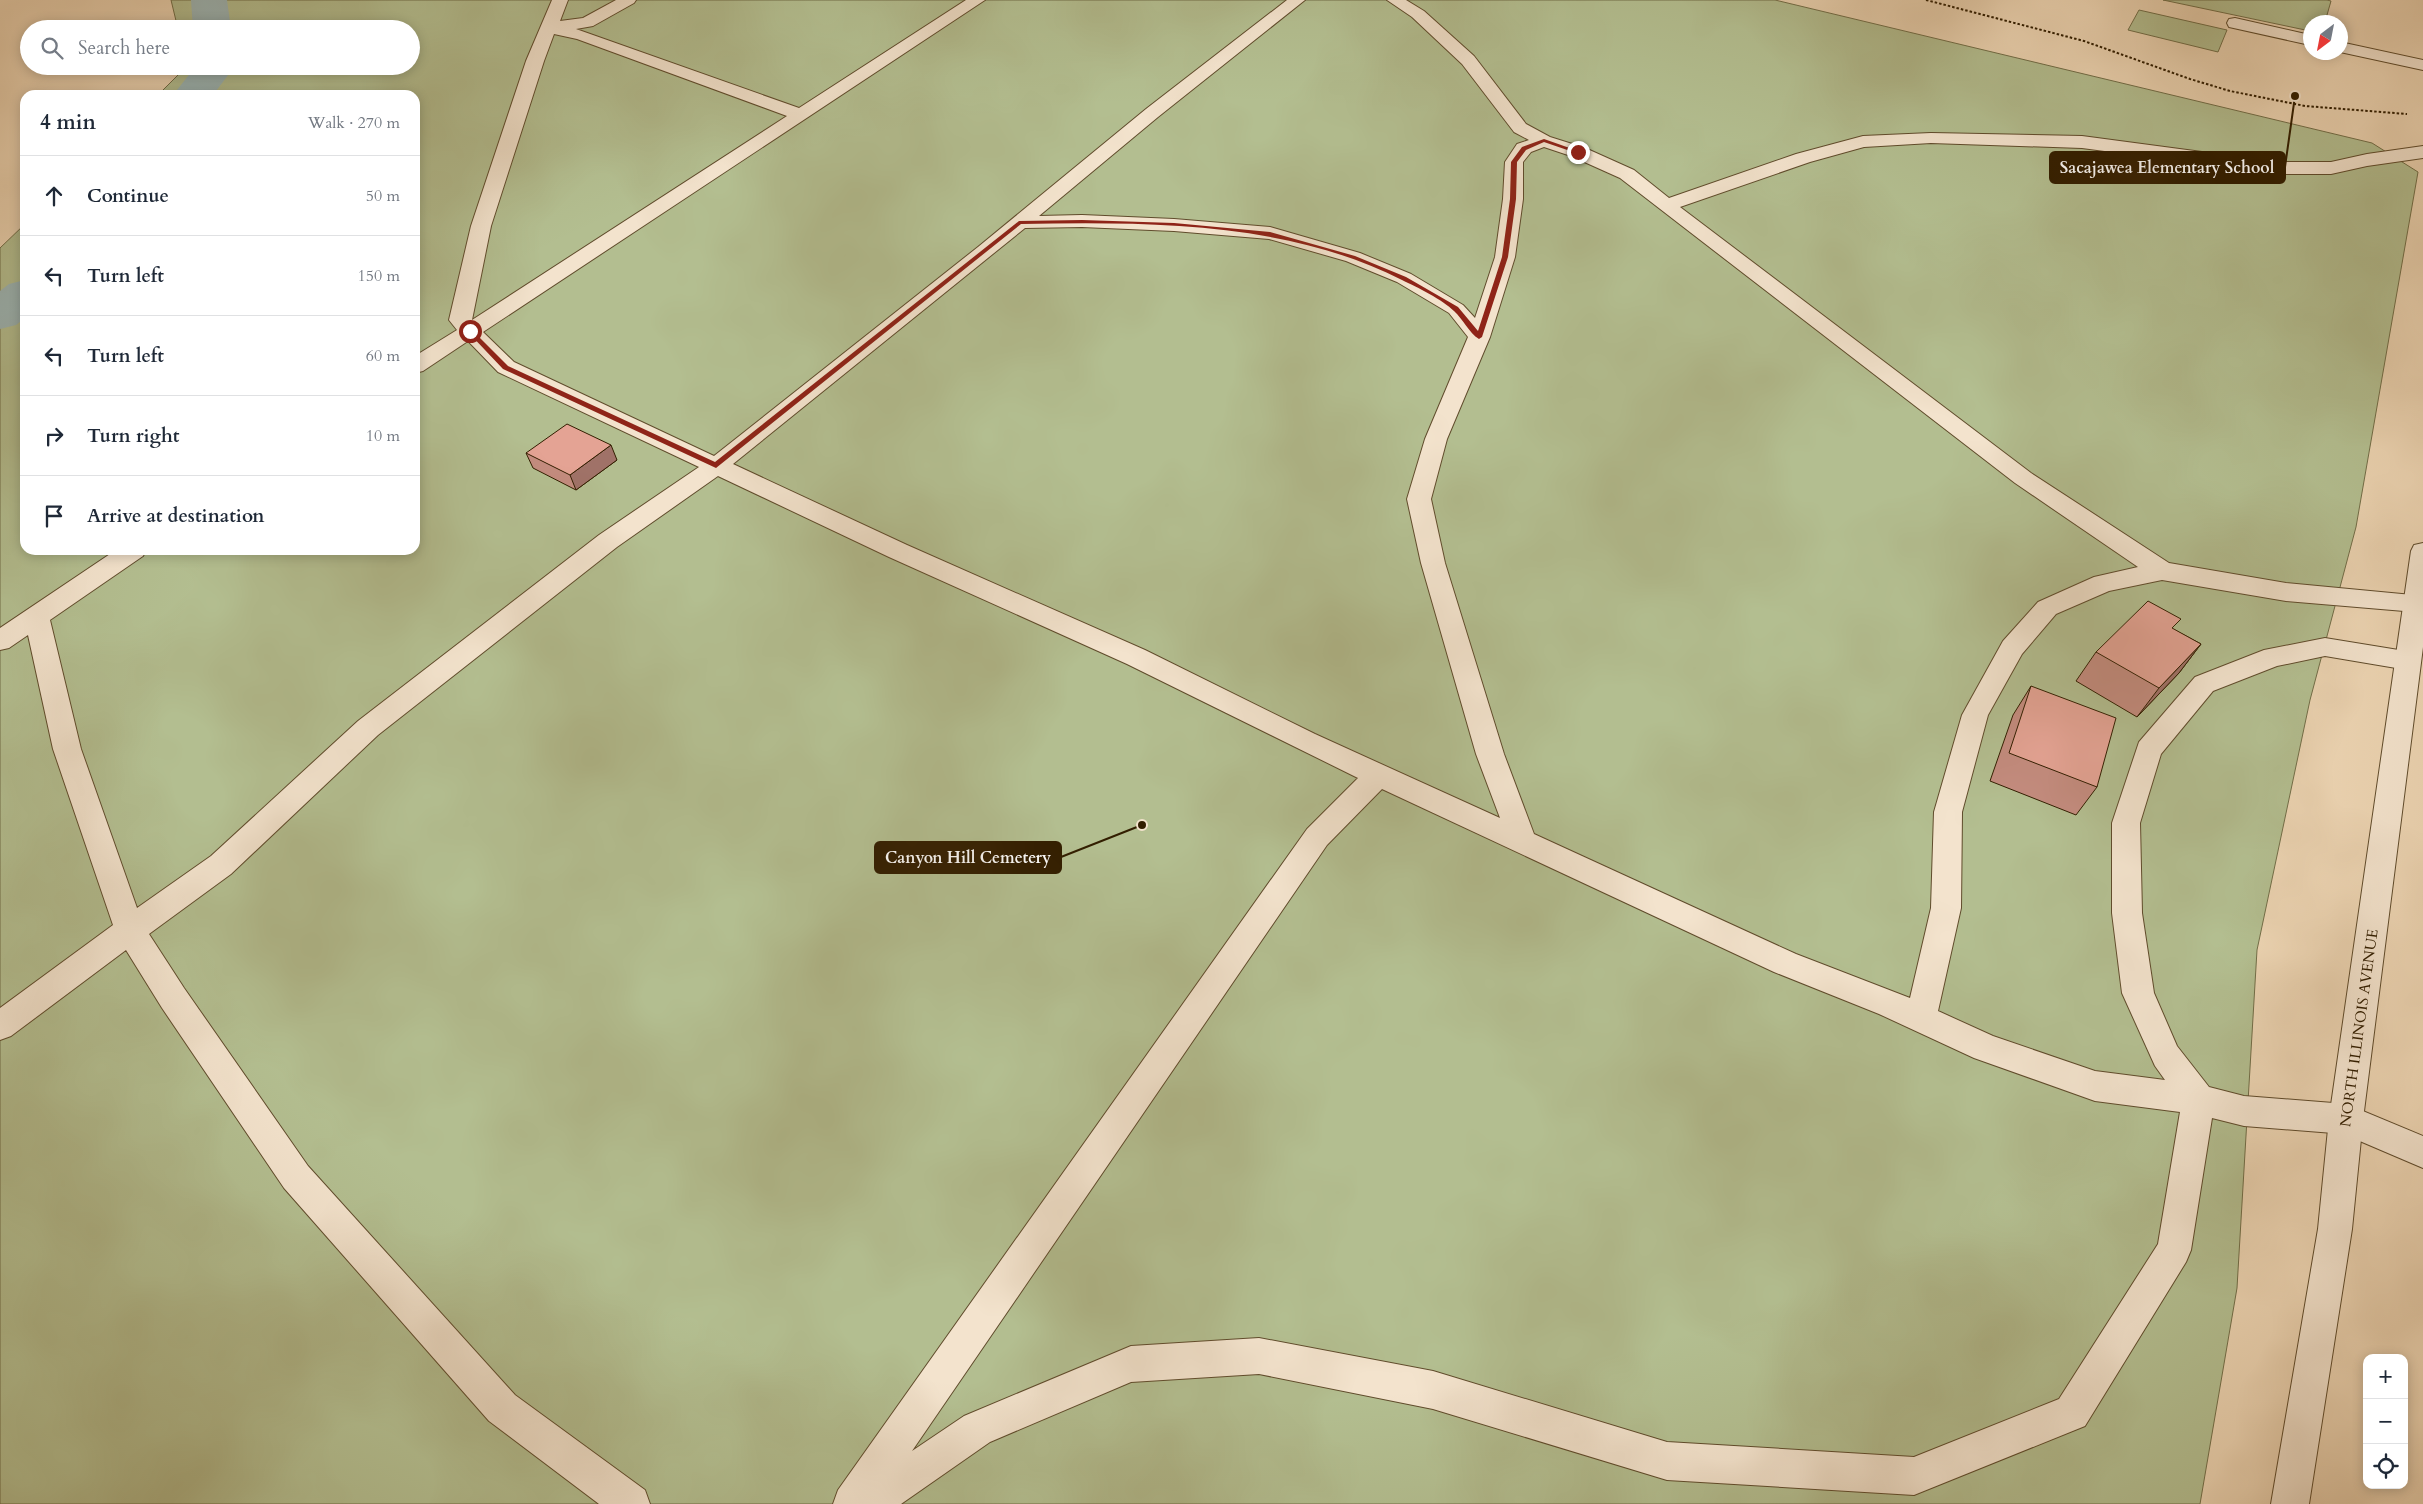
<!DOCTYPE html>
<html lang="en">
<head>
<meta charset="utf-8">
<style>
	body { margin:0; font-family:Cardo,serif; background:#f2f2f3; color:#1f2937 }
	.controls { position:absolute; right:15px; bottom:15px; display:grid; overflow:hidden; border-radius:10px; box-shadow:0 2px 12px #0003 }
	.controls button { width:45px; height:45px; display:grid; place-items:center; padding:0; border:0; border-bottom:1px solid #e0e1e3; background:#fff; color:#1f2937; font:25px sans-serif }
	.compass { position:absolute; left:2303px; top:15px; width:45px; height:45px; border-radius:50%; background:#fff; box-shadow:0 2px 12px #0003; rotate:212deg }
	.stop { position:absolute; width:15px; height:15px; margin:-11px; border:4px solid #8f2418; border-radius:50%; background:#fff }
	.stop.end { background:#8f2418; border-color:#fff; box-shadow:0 1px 5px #0008 }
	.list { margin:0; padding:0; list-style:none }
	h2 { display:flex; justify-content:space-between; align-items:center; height:65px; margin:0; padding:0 20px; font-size:21px }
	h2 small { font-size:16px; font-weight:400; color:#747a83 }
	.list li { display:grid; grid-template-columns:32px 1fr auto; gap:15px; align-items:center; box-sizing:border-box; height:80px; padding:0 20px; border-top:1px solid #e0e1e3 }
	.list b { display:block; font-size:19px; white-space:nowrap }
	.list em { font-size:16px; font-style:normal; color:#747a83 }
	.icon { flex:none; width:28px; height:28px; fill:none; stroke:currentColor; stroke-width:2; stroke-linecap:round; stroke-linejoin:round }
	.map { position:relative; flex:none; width:2423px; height:1504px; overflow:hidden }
	.search { position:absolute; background:#fff; box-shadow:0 2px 12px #0003; left:20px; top:20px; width:400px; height:55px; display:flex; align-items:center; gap:12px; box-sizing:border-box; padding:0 18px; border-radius:28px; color:#747a83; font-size:19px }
	.panel { position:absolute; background:#fff; box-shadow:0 2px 12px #0003; left:20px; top:90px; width:400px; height:465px; border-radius:15px }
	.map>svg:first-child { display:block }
	.green { fill:#b3be90; stroke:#726e48 }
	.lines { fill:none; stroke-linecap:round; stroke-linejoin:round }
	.canal { fill:#9cb6b6; fill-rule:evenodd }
	.service-casing { stroke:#604c2c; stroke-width:2 }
	.minor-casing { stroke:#604c2c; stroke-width:2 }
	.tertiary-casing { stroke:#604c2c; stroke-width:2 }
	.path { stroke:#321e00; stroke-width:2; stroke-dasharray:2.5 2; stroke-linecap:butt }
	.service { fill:#f3e3cd; fill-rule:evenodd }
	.minor { fill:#f3e3cd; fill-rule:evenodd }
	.tertiary { fill:#f3e3cd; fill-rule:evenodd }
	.wall { fill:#c48c7f; stroke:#321e00 }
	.shaded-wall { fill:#a07268; stroke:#321e00 }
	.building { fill:#e4a394; stroke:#321e00 }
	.route { fill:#8f2418 }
	.labels { text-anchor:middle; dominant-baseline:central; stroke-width:4; stroke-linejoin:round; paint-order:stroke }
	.street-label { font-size:15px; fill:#321e00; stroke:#f3e3cd }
	.leader { fill:none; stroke:#321e00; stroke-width:2 }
	.callout-dot { fill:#321e00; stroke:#f3e3cd; stroke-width:2 }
	.callout { fill:#321e00; stroke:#321e00; stroke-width:2 }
	.callout-label { font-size:16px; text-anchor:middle; font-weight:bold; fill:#fff }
</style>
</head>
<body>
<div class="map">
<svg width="2423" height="1504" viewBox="0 0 2423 1504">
	<rect width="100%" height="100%" fill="#ecd4b2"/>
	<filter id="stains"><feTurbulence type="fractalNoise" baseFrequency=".004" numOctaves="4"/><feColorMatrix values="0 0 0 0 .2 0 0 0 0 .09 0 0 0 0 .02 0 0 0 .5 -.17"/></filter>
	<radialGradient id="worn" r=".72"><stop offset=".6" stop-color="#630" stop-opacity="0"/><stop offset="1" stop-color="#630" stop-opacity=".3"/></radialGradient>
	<path class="green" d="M 171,0 L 1775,0 L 2372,143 L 2418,172 L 2356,527 L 2310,700 L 2257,950 L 2237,1288 L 2200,1504 L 0,1504 L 0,248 L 25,224 L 25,550 L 415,550 L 415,95 L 158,95 L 187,66 L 411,66 L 411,29 L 178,29 Z
		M 2163,0 L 2327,0 L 2331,1 L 2325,22 L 2310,22 L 2310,31 Z
		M 2139,10 L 2227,30 L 2218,52 L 2128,30 Z"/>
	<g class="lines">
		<path class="canal" d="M 191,0 L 227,0 L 231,29 L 193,29 Z
			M 196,66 L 235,66 L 213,95 L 173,95 Z
			M 25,280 L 25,318 L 16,325 L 0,329 L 0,291 L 9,284 Z"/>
		<defs>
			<path id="service" d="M 552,0 L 568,0 L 560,21 L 583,18 L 616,0 L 636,0 L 634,3 L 593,26 L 576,29 L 799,108 L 966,0 L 985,0 L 483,332 L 514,362 L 714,456 L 978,247 L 1146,109 L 1287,0 L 1305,0 L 1158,117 L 1039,216 L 1082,215 L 1174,219 L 1270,227 L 1360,253 L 1411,274 L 1463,305 L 1475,318 L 1495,257 L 1503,199 L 1505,162 L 1517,144 L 1529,140 L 1514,132 L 1462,64 L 1412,17 L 1387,0 L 1406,0 L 1424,11 L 1474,56 L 1526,124 L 1550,137 L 1585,148 L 1634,170 L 1669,198 L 1796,154 L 1863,136 L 1931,133 L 2082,136 L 2277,162 L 2331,162 L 2367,154 L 2423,146 L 2423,158 L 2367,166 L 2331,174 L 2277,174 L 2082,148 L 1931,143 L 1864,147 L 1810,162 L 1680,207 L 2031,473 L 2169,563 L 2286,583 L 2423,596 L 2423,610 L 2416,612 L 2286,601 L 2162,580 L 2109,591 L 2056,614 L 2022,654 L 1988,715 L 1962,812 L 1961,908 L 1938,1011 L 1993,1036 L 2095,1071 L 2165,1080 L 2155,1066 L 2122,993 L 2112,913 L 2112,823 L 2139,742 L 2195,677 L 2264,650 L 2325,638 L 2417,653 L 2421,660 L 2417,667 L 2408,670 L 2325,656 L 2277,666 L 2213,691 L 2161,754 L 2140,823 L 2142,913 L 2154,993 L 2177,1046 L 2209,1087 L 2244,1096 L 2346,1104 L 2358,1108 L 2363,1119 L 2358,1130 L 2346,1134 L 2244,1126 L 2212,1118 L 2191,1250 L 2186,1262 L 2085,1426 L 1914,1495 L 1667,1480 L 1433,1409 L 1259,1374 L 1131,1382 L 990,1442 L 901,1504 L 833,1504 L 838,1490 L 1307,829 L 1358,778 L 1127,664 L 889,557 L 718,476 L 617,547 L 378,735 L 231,874 L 149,934 L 184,988 L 308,1166 L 515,1395 L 645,1490 L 650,1504 L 599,1504 L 489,1421 L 284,1188 L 162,1008 L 126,950 L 11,1036 L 0,1040 L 0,1008 L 113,925 L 53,749 L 28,635 L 9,648 L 0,650 L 0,628 L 116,550 L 146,550 L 143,556 L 50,620 L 81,749 L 137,908 L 211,856 L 358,721 L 599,535 L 699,467 L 498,372 L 468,341 L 423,371 L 415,373 L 415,356 L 457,330 L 449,320 L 471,226 L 526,61 ZM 554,34 L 577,39 L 787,116 L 472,320 L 491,226 L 544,61 ZM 1544,147 L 1571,156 L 1620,178 L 2015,483 L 2138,567 L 2094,577 L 2038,602 L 2003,641 L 1962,715 L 1934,812 L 1931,908 L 1910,998 L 1796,954 L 1534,834 L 1504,754 L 1445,563 L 1431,499 L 1447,439 L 1490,337 L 1515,257 L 1523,199 L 1523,162 L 1531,152 ZM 1082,227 L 1174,231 L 1269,239 L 1346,261 L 1397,282 L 1449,313 L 1468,337 L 1425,439 L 1407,499 L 1421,563 L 1476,754 L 1500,818 L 1315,734 L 1145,650 L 907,545 L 733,464 L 1025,228 ZM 1382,789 L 1774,972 L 1879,1014 L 1974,1058 L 2095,1101 L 2180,1112 L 2158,1244 L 2059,1399 L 1914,1457 L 1667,1442 L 1433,1371 L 1259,1338 L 1131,1346 L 964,1416 L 912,1451 L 1327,845 Z
				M 2235,18 L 2310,35 L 2310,45 L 2229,27 L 2227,23 L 2229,19 Z
				M 2340,42 L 2423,60 L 2423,70 L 2340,52 Z"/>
			<path id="minor" d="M 2346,1104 L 2423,1136 L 2423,1168 L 2334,1130 L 2329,1119 L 2334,1108 Z"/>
			<path id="tertiary" d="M 2423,543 L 2423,647 L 2363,1119 L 2352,1229 L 2309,1504 L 2271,1504 L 2318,1229 L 2329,1119 L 2411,551 L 2414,545 Z"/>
		</defs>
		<use href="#service" class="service-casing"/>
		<use href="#minor" class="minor-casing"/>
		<use href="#tertiary" class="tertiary-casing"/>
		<path class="path" d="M 1926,0 L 2084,41 L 2190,79 L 2230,91 L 2305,106 L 2407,114"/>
		<use href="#service" class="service"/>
		<use href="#minor" class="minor"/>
		<use href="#tertiary" class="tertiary"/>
	</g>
	<path class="wall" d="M 526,453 L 617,460 L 576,490 L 533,468 Z
		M 2173,629 L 2201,644 L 2179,673 L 2137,717 L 2076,681 L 2096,652 Z
		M 2031,686 L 2097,787 L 2076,815 L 1990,781 L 2013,715 Z"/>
	<path class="shaded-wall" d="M 611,445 L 617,460 L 576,490 L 570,475 Z
		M 2201,644 L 2179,673 L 2137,717 L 2159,688 Z"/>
	<path class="building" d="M 567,424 L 611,445 L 570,475 L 526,453 Z
		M 2148,601 L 2181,619 L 2172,628 L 2201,644 L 2159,688 L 2096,652 Z
		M 2031,686 L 2116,718 L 2097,787 L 2009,753 Z"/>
	<path class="route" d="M 1544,139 L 1581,152 L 1576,153 L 1544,142 L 1526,150 L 1517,162 L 1516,199 L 1508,257 L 1482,337 L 1479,339 C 1469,333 1463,319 1454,311 C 1443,300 1417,287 1402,280 C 1286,221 1148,222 1021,224 L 716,468 L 503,369 L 467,331 L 472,330 L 508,366 L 715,462 L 1019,221 L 1082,220 L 1174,223 L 1270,232 L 1355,256 L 1406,277 L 1458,307 L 1478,331 L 1502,257 L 1510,199 L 1511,162 L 1522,147 Z"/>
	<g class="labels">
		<g class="street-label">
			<text transform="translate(2359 1028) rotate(-82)">NORTH ILLINOIS AVENUE</text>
		</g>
	</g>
	<path class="leader" d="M2295 96L2285 167M1142 825L1061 857"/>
	<g class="callout-dot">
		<circle cx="2295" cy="96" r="5"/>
		<circle cx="1142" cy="825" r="5"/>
	</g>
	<g class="callout">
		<rect x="2050" y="152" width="235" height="31" rx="5"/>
		<rect x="875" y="842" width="186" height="31" rx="5"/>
	</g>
	<g class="callout-label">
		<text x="2167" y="173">Sacajawea Elementary School</text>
		<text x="968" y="863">Canyon Hill Cemetery</text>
	</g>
	<rect width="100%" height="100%" filter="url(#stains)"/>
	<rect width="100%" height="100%" fill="url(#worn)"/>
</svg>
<div class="controls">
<button>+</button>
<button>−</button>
<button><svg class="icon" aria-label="locate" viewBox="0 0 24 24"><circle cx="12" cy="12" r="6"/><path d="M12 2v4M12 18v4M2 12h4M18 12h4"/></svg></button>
</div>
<svg class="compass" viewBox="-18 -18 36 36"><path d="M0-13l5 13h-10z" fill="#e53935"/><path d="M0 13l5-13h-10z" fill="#747a83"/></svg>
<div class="stop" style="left:470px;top:331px"></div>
<div class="stop end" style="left:1578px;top:152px"></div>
<div class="search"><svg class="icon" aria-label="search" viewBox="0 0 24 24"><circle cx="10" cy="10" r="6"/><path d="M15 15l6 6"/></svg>Search here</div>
<section class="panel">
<h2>4 min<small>Walk · 270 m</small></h2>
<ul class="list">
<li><svg class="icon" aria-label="ahead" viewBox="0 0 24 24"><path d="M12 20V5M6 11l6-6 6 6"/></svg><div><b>Continue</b></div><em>50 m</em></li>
<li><svg class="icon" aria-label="left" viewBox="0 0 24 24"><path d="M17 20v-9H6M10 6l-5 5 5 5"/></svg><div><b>Turn left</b></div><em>150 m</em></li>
<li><svg class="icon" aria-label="left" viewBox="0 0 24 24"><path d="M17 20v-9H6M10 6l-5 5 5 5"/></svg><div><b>Turn left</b></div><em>60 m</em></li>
<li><svg class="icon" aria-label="right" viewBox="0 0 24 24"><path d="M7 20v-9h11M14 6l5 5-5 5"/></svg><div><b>Turn right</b></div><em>10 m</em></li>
<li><svg class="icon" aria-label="arrive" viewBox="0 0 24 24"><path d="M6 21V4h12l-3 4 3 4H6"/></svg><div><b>Arrive at destination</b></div></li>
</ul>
</section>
</div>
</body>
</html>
